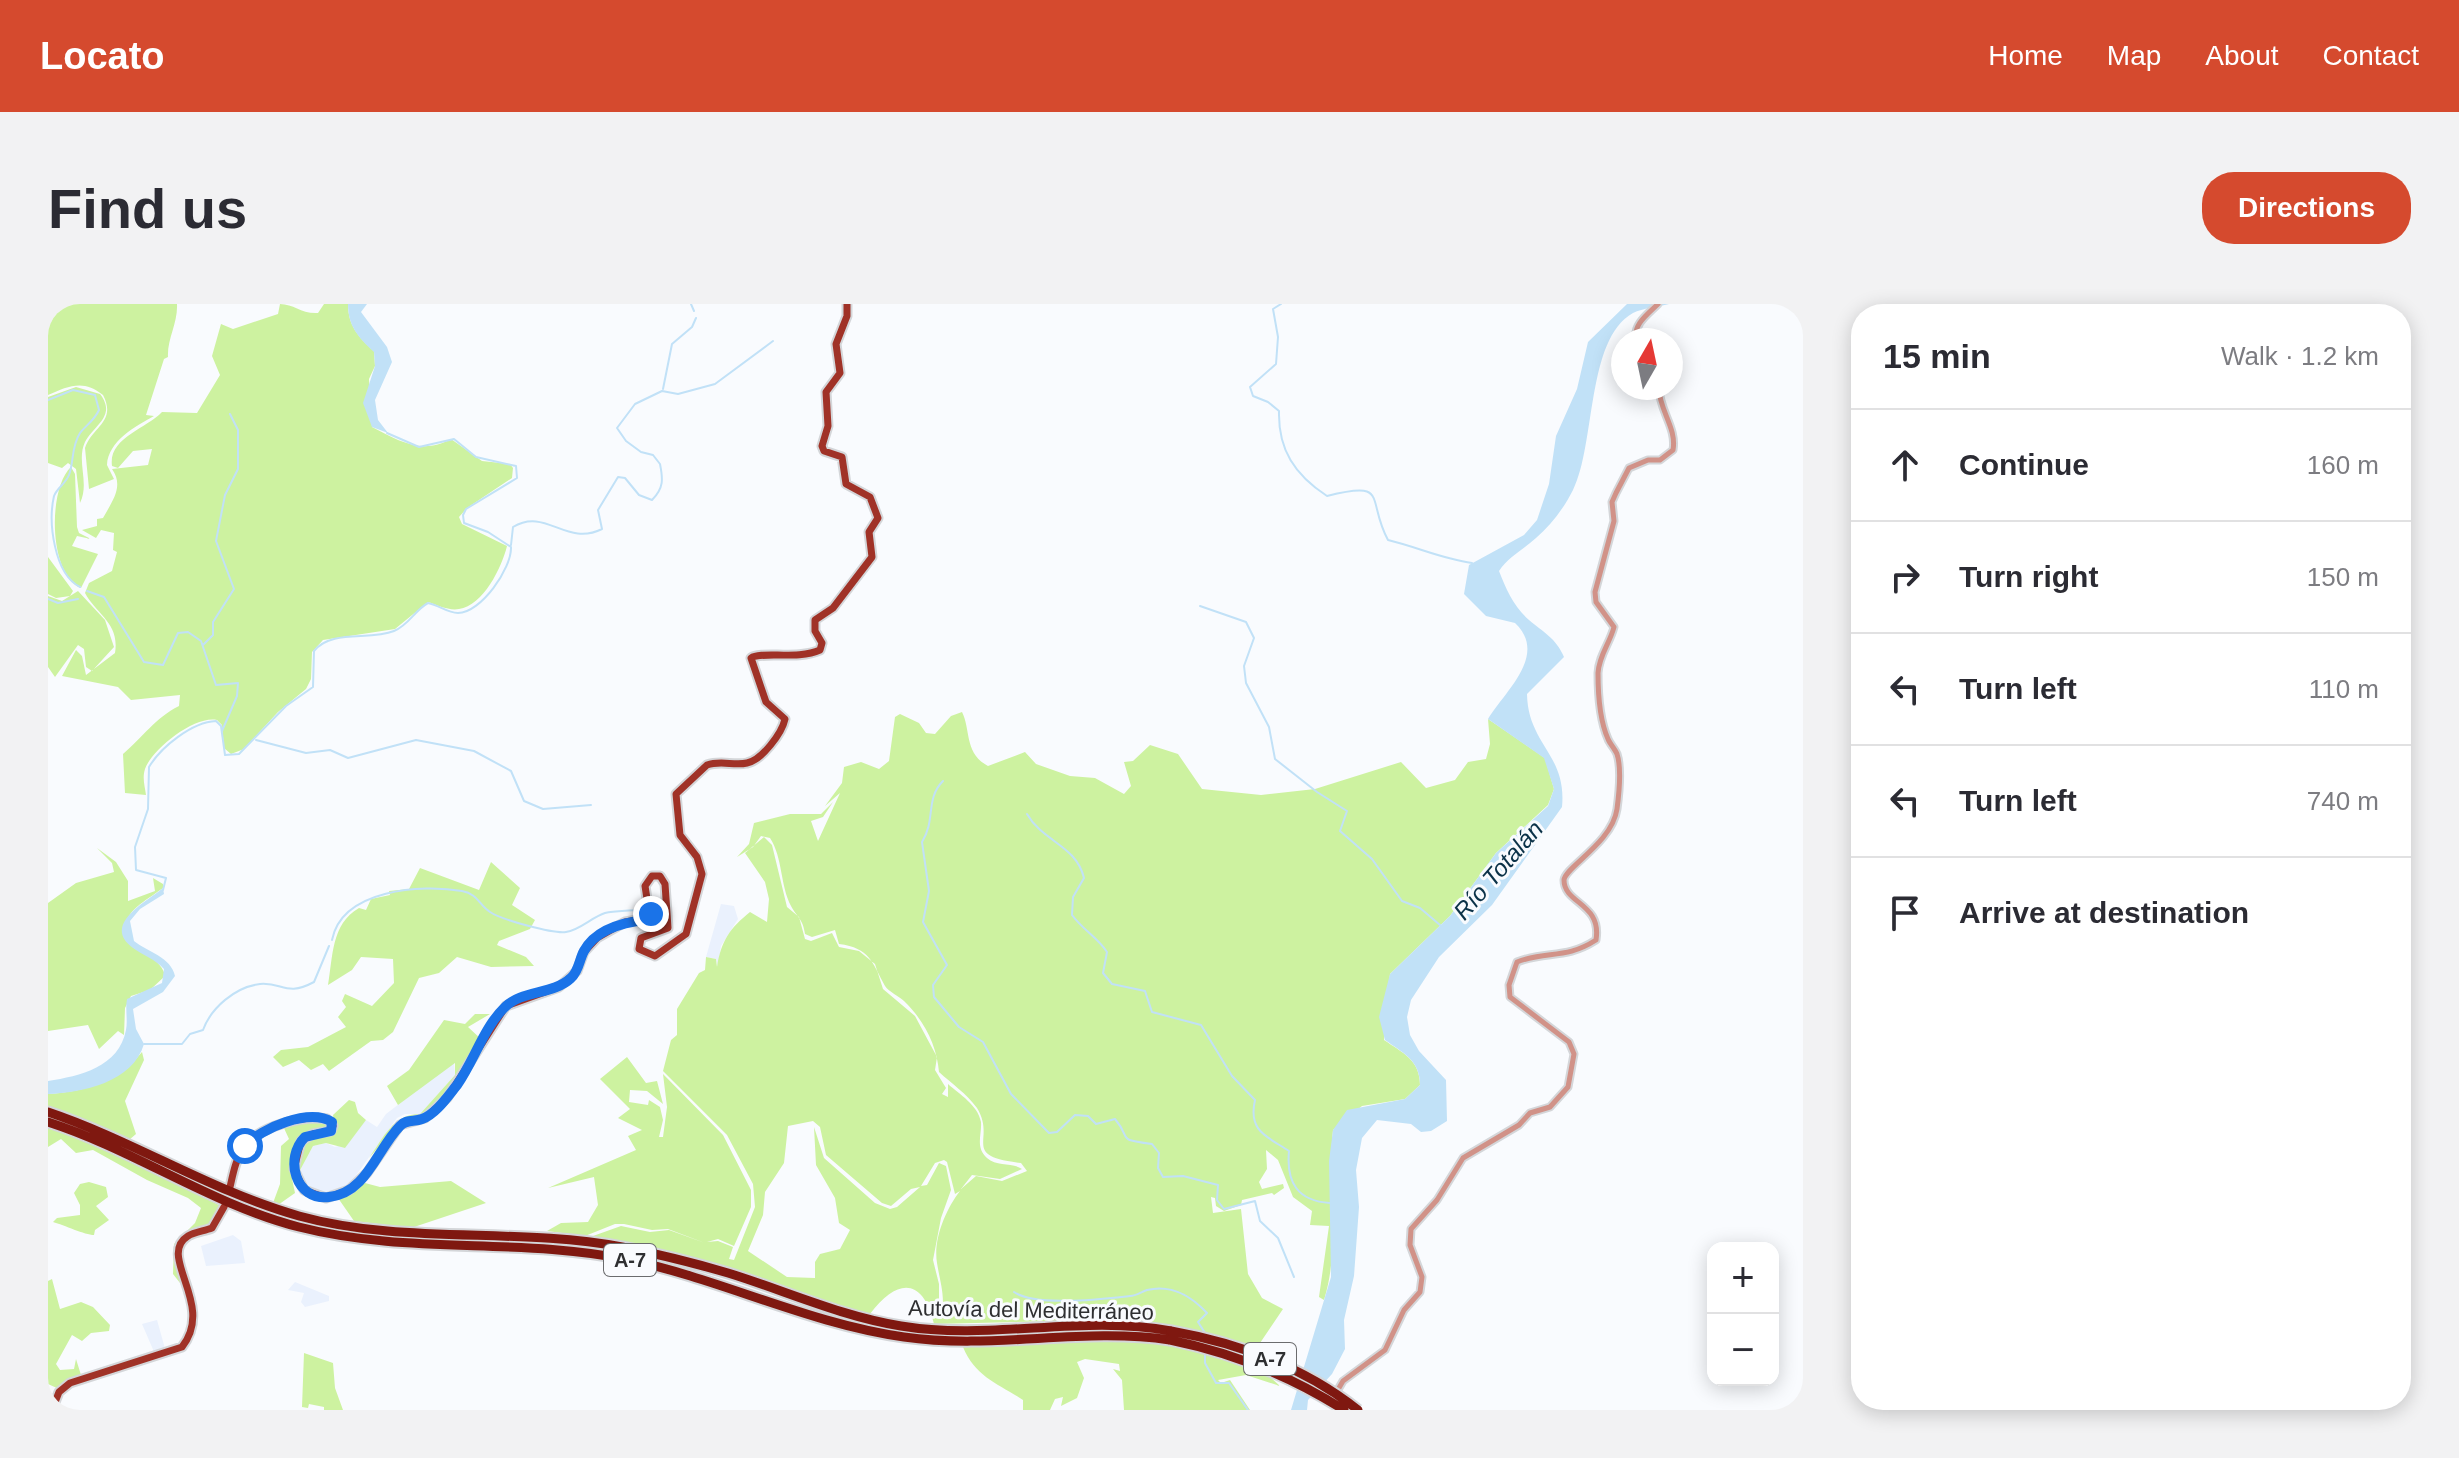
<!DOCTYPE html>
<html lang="en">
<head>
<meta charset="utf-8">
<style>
	body { margin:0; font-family:Helvetica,sans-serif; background:#f2f2f3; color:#2b2b33 }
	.controls { position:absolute; right:24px; bottom:24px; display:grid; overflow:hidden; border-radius:16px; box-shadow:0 4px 20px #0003 }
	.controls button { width:72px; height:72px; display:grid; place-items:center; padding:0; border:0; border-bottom:2px solid #e1e1e2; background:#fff; color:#2b2b33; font:40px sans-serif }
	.compass { position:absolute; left:1563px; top:24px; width:72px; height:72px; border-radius:50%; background:#fff; box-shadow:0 4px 20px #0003; rotate:9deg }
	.stop { position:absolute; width:24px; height:24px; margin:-18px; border:6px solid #1a73e8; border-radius:50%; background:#fff }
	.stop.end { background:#1a73e8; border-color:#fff; box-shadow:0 2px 8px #0008 }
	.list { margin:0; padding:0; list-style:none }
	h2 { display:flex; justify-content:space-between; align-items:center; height:104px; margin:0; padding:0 32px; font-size:34px }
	h2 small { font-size:26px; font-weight:400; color:#7c7c81 }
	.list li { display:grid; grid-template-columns:52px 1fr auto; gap:24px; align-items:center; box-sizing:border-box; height:112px; padding:0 32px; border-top:2px solid #e1e1e2 }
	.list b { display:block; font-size:30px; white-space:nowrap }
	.list em { font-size:26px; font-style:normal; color:#7c7c81 }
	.icon { flex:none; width:44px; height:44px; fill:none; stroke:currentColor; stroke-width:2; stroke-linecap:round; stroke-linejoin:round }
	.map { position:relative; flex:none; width:1755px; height:1106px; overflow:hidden; border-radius:32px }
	header { display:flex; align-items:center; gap:48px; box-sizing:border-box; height:112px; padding:0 40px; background:#d54a2e; color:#fff }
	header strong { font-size:38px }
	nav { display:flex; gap:44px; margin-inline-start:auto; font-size:28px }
	.intro { display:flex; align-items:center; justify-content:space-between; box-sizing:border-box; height:192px; padding:0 48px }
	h1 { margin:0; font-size:56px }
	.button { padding:20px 36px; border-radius:32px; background:#d54a2e; color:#fff; font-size:28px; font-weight:700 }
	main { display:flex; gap:48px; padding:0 48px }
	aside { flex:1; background:#fff; border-radius:32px; box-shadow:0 4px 20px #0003 }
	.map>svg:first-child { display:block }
	.built { fill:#eaf1fd }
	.green { fill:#cdf2a0; fill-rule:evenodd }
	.water { fill:#c1e1f7 }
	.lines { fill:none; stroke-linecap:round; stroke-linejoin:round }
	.stream { stroke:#c1e1f7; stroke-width:2 }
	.minor-casing { stroke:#d4d6d9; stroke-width:9 }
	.major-casing { stroke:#d4d6d9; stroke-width:11 }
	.highway-casing { stroke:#d4d6d9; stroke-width:13 }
	.minor { stroke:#d19288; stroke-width:5 }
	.major { stroke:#a03227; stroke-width:7 }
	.highway { stroke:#7f1810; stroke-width:9 }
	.highway-bridge-casing { stroke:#d4d6d9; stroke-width:13; stroke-linecap:butt }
	.highway-bridge { stroke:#7f1810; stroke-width:9 }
	.route { stroke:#1a73e8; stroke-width:10 }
	.labels { text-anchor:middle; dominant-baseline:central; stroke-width:6; stroke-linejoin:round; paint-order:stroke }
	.shield { fill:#f9fbfe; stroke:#6b6c6e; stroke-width:2 }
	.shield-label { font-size:20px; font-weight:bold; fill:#2e2f31 }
	.street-label { font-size:22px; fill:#2e2f31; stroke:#f9fbfe }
	.water-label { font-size:24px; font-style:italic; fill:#0b3248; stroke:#f9fbfe }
</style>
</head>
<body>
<header>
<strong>Locato</strong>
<nav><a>Home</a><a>Map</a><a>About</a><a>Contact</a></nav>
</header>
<div class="intro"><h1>Find us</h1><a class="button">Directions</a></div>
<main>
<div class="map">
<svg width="1755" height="1106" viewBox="0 0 1755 1106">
	<rect width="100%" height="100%" fill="#f9fbfe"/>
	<path class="built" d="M 673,600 L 686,602 L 690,615 L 673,642 L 670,663 L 668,655 L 658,653 Z
		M 406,758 L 407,771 L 372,810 L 357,810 L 349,814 L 299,884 L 272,889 L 255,878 L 252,864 L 265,842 L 278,839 L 287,843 L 294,841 L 318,816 L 329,823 L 338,810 Z
		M 185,931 L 193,937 L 197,959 L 158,962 L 153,942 Z
		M 247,978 L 281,992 L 281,997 L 257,1003 L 253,998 L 256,989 L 240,986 Z
		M 109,1016 L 118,1048 L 107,1050 L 94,1020 Z"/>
	<path class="green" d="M 0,0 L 129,0 C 130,19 119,35 120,53 L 116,55 L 98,111 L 106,112 C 88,122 60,137 59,161 L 66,175 L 41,185 L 37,144 C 44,123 69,118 55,91 C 36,75 20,82 0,91 Z
		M 232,0 C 246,0 253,10 270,9 L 276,0 L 300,0 C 300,21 310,33 326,47 L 327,62 L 321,75 L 324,123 C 351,137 374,151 403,135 L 434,157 L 462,160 L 465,164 L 464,174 L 419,204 L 411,213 L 414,220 L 459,242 C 454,263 435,302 411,305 C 401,307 389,301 380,298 L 347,325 L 275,336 L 264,348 L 263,375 L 258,385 L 230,408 L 196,445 L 183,450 L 176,444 L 174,421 L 169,416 C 147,411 104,445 97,465 C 94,474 97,483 98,491 L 77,489 L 75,450 C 95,433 107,414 131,402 L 132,391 L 83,396 L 70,383 L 14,372 L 28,346 L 34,352 L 38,371 L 67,349 C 72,319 48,310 37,289 L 41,279 L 64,267 L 69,248 L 65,246 L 66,229 L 53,226 L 48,234 L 34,226 L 49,222 L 49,215 L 55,214 C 65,196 76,182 64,165 L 100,161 L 104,145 L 85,147 L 70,164 L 64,162 C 60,134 98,125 114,108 L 149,109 L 172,71 L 164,52 L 173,20 L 185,25 L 230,10 Z
		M 28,83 L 52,90 C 69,112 46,121 37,138 C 28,157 42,179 32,199 L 28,165 L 20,159 L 14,164 L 0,159 L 0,93 Z
		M 23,163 L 27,170 L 29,223 L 31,229 L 43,235 L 29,232 L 24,242 L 50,250 L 33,284 C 0,270 0,184 23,163 Z
		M 0,253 L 25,287 L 22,292 L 8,294 L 0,290 Z
		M 30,287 L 57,316 L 66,343 L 44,367 L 38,363 L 36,345 L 30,341 L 7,373 L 0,363 L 0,292 L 14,297 Z
		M 914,408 C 923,426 916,449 940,462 L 977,448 L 988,460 L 1022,472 L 1047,474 L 1076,490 L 1083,482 L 1076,458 L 1085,457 L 1102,441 L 1130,450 L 1154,485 L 1213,491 L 1267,485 L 1353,458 L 1378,484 L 1407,476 L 1420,458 L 1438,455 L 1442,440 L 1440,415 L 1497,454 L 1506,485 L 1500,501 L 1448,549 L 1402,612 L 1342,670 L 1336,736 C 1355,749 1372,756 1372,781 L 1357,795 L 1314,802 L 1285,826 C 1279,882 1293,942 1276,996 L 1271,993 L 1281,922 L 1262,921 L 1264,907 L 1245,893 L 1230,856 L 1218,846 L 1219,865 L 1211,878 L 1214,885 L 1235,880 L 1236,884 L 1226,891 L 1224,889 L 1194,896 L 1193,901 L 1176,907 L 1168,902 L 1167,894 L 1163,893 L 1165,909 L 1193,905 L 1200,970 L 1214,994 L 1235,1005 L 1210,1042 L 1222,1048 L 1222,1073 L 1232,1082 L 1198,1071 L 1170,1076 L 1173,1079 L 1182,1076 L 1202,1106 L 1076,1106 L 1074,1076 L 1065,1065 L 1072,1067 L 1071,1060 L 1037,1055 L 1029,1058 L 1036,1074 L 1029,1094 L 1013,1102 L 1015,1093 L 1007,1095 L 1002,1106 L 975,1106 L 975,1096 C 951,1080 927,1073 915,1043 L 1058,1037 L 1121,1040 L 1124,1023 L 1052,1016 L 886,1020 C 875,973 849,974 822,1010 C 772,1000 735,985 688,968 C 641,952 593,942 545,932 L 573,922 L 602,928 L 621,926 L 657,939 L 620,925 L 604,926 L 576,920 L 567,920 L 537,932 L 499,927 L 513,919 L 540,918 L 550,901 L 546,873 L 500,884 L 588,846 L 580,832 L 594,826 L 570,814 L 582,805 L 552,775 L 579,753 L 598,779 L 609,777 L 615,800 L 599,787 L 582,786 L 581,798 L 600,801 L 601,796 L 612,803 L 615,816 L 611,833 L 615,833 L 619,803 L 615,770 L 675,831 L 703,886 L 703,903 L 686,942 L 670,935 L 659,938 L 670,937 L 685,943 L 681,955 L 686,956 L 707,903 L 705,880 L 679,831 L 615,767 L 623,736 L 629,731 L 629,705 L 651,669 L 657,666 L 658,653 L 668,655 L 669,663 C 673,637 682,624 702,608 L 719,618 L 721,595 L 717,578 L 697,549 L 716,533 L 724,541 L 739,603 L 751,613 L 757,635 L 763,637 L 784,629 L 791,643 L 811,647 L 827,660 L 835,685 L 867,712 L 889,753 L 887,766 L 898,784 L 894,790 L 900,793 L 900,780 C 911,790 930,801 933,818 C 934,831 927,843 939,854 C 949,863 964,858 974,865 L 952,875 L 924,871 L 913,885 L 928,872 L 954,877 L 979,867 L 973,859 C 911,852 949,836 929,804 C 919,790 903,779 891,768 C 889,742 876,716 856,697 C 851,692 841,688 837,682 C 824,658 822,644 791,640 L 787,626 L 764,633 L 757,630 C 755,615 749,613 743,602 C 732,581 735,554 722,534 L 713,532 L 705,543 L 689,553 L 701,540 L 706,519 L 742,510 L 773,510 L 785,498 L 775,513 L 763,517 L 770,537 L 792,489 L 777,502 L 794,479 L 796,463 L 813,458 L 831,465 L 841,457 L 847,413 L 852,410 L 871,419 L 878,429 L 887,430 L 903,412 ZM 765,817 L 772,823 L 778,851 L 834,899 L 843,902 L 863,885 L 872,883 L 849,903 L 842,905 L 827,899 L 776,854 L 766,823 L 768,861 L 787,894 L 791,919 L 802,926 L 792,945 L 772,950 L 767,958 L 767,974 L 739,973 L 700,947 L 715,911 L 717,888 L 736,859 L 740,822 ZM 896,856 L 899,858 L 907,890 L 912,887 C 898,905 885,935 889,959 C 892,978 897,990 894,1010 L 891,1009 L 891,980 L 885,956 L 893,914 L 903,886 L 898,862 L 891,859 L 879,881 L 873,882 L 887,859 Z
		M 49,544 L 68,558 L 80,577 L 80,597 L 107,587 L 105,574 L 115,580 L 115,584 C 96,598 77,606 75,630 C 86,641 116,658 117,672 L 102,686 L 83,692 L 77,704 L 76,731 L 70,727 L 51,745 L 40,721 L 0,727 L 0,599 L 28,579 L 66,568 L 64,559 Z
		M 443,558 L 472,584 L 464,601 L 487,616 L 482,625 L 451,637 L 449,641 L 478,653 L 486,662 L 443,663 L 409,653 L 391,669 L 371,674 L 345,728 L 335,736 L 323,737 L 281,767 L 275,760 L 263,766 L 251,756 L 235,763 L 225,753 L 233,746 L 260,743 L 298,723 L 290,713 L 298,703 L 294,697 L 297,690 L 324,702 L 346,679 L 345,655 L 313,653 L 304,666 L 280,681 C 285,653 283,620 311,604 L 318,606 L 323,595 L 342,591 L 341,587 L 361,585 L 372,564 L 431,586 Z
		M 427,710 L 442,710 L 420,723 L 434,736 C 412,769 397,809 354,816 L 321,854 C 336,833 345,810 372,810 L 407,771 L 407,759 L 350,801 L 339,782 L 361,766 L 396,716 L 417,720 Z
		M 94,748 L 96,756 L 77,797 L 88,830 L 81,836 L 57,826 L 50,841 L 179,905 L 172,906 L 166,918 L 129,944 L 132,979 L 125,970 L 126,940 L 147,919 L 153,904 L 140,894 L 99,876 L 45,846 L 28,849 L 13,835 L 0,843 L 0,790 C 37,788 70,777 94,748 Z
		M 301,796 L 307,798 L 310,809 L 318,816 L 297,844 L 278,839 L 265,842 L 251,868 C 256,822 257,844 287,826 L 285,811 Z
		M 280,817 L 282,823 L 249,839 L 243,870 L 247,889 L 230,901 L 225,899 L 232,880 L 233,842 L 241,835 L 235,822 L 243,818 Z
		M 403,877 L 438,899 L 363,924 L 306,917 L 290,894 L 317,879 L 332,883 Z
		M 41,878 L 58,883 L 60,893 L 48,902 L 61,916 L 47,926 L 46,931 C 37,931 16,921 5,918 L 9,914 L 32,911 L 32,901 L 26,889 L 32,880 Z
		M 4,975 L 12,1005 L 33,998 L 45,1003 L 62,1021 L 61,1027 L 43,1029 L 34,1037 L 24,1031 L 8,1060 L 12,1066 L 26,1065 L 28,1055 L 33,1071 L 11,1085 L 0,1080 L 0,977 Z
		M 256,1049 L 285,1059 L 287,1084 L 295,1106 L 276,1106 L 276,1103 L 261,1100 L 260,1104 L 254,1103 Z"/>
	<path class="water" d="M 300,0 L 319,0 L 313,8 L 339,43 L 344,58 L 327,96 L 330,116 L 340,129 L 324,123 L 315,99 L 327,62 L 326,48 C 310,33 300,22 300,0 Z
		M 1579,0 L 1621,0 C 1610,3 1595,4 1585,9 C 1538,35 1548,140 1525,186 C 1516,204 1503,221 1488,234 C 1475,246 1461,252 1451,267 C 1458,285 1466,303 1481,316 C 1495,328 1508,334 1516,353 L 1479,390 C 1480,441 1519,450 1514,503 L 1444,601 L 1391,653 L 1363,696 L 1359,713 L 1362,731 L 1371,747 L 1398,776 L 1399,817 L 1383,827 L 1373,828 L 1363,820 L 1329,816 L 1314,834 L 1308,866 L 1311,903 L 1306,972 L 1296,1016 L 1297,1045 L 1284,1070 L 1260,1096 L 1259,1106 L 1243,1106 L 1283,973 L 1281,857 L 1285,826 L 1299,806 L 1357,795 L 1372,781 C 1372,756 1355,749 1337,736 L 1331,713 L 1342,670 L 1402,612 L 1448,549 L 1500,502 L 1506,485 L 1496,454 L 1440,415 C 1456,388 1501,351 1467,319 L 1438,312 L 1416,290 L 1421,261 L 1476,231 L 1489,216 L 1501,180 L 1508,132 L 1529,85 L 1540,38 Z
		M 115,584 L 116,590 L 92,605 L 82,617 L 86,637 C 100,648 123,653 127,672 L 115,688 L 85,705 L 88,725 L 96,740 C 85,778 34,789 0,790 L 0,777 C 32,772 71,763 78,726 C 80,716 77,705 79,695 L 114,679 L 116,665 C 107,655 96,652 85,644 C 53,621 98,598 115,584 Z"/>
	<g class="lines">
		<path class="stream" d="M 643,0 L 646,7
			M 1233,0 L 1225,5 L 1230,33 L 1228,60 L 1202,83 L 1205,92 L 1220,98 L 1231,107 C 1230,146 1247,171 1279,192 C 1342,176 1318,195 1340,236 C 1369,243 1395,255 1424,259
			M 615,85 L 624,40 L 644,23 L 648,14
			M 0,96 L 25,86 L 47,91 L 51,106 C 46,117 38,121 32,129 C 23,143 26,158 21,171 C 18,179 9,184 6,192 C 0,218 6,270 32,283
			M 463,241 L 465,223 C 498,203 518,243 554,225 L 550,206 L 570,173 L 577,174 L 591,191 L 604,196 C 616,184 615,175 612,160 L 605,151 L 593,148 L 578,137 L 569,124 L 587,100 L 614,87 L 630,90 L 667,80 L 725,37
			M 39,287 L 56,293 L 96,358 L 115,361 L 130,329 L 140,328 L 153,337 L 168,381 L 190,379 L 189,392 L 174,427
			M 0,295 L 10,299 L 30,295
			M 1152,302 L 1198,318 L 1206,334 L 1196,362 L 1198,379 L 1221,423 L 1227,455 L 1269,488 L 1299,507 L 1292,527 L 1324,555 L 1354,597 L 1372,604 L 1392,621
			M 155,341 L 165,331 L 165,318 L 186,285 L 168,237 L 177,191 L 190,165 L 190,126 L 182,110
			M 208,436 L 258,449 L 282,446 L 300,454 L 368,436 L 426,447 L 463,467 L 476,497 L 495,505 L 543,501
			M 895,477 C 877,495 888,516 874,538 L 881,587 L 875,618 L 899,661 L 885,681 L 886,693 L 911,723 L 935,738 L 963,790 L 1001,829 L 1009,828 L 1027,811 L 1040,812 L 1048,820 L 1067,815 C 1085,836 1066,835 1104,840 L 1111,849 L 1110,864 L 1115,873 L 1135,872 L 1170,881 L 1169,896 L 1176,905 L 1207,897 L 1212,917 L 1230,934 L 1246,973
			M 979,510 C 995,538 1028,541 1036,574 L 1025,593 L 1024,611 C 1035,626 1049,633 1059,648 L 1055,669 L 1064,680 L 1097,687 L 1104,708 L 1153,721 L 1184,772 L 1207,796 C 1200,827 1218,832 1241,847 C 1238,879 1250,897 1282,899
			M 115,586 L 118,574 L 88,566 L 87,543 L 100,505 L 101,463 C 113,443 144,418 168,417 L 173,422 L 177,451 L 191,450 L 238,402 L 265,383 L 266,347 C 284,325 321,337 346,327 C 361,321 367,306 380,299 C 391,301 399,309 410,309 C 433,309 464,264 463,243 L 440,228 L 416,219 L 415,211 L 418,205 L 469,174 L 468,162 L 428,153 L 406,135 L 371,143 L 339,129
			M 284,636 C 294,585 374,580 414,587 C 430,590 431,601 442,608 C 454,616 506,630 518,628 C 532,626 544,613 557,609 C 566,607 578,607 588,606
			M 96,740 L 134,740 L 142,730 L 155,726 C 163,704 187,683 212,680 C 235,678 238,693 266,678 L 281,642
			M 966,988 C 987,1003 1054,995 1082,992 C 1088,992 1093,988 1099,986 C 1124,980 1143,992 1159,1009 L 1150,1018 L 1159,1032
			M 1157,1050 L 1157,1059 L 1168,1079 L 1181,1079 L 1200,1106"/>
		<defs>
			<path id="minor" d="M 1588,36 C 1585,20 1600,10 1610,0
				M 1288,1089 L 1295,1077 L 1337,1046 L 1356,1006 L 1372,988 L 1374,973 L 1362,941 L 1363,925 L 1389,896 L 1415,854 L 1471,821 L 1482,809 L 1502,803 L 1520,783 L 1526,750 L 1521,738 L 1462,693 L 1461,681 L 1469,658 C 1499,646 1517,656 1548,636 C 1554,599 1516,600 1516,576 C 1517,563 1564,539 1569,505 C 1571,490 1574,465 1569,450 C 1567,445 1562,440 1560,435 C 1552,417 1550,388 1550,369 C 1551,351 1562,339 1566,323 L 1548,298 L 1547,288 L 1566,217 L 1564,198 L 1568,189 L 1581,164 L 1600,156 L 1612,156 L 1625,146 C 1629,124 1611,106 1611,84"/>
			<path id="major" d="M 182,883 C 185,870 188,853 197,842 C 212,822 255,811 279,815 L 285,822 L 283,827 L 265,830 L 253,837 L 246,865 L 256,886 L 278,894 L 301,886 L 319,869 L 352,821 L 377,814 L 399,794 L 458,702 L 511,683 L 529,667 L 536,648 L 549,634 L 577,618 L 602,614 L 597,582 L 604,572 L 612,572 L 617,580 L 620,624 L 593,634 L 591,645 L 607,652 L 638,630 L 654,570 L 649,553 L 632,531 L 628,490 L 659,461 C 673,456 686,462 699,459 C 714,456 734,429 737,415 L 718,398 L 703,354 C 713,347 750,356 772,346 L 774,339 L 767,327 L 767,316 L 785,304 L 824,253 L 821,228 L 830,214 L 822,193 L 798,180 L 794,153 L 776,147 L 774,142 L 780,122 L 778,88 L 792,69 L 788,40 L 799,12 L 799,0
				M 4,1106 L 11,1088 L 22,1079 L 134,1043 C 168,1000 108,952 140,932 C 146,928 156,927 164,924 L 176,903"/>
			<path id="highway" d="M 0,808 C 86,837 163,887 251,912 C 356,941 468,923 574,943 C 610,950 646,959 680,969 C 738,987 792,1012 853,1022 C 943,1037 1034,1010 1123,1027
				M 0,818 C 87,846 162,900 251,923 C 360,951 473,933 582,956 C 675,976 762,1020 856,1033 C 945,1046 1034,1023 1122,1036"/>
		</defs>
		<use href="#minor" class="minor-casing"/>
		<use href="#major" class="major-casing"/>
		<use href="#highway" class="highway-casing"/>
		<use href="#minor" class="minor"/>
		<use href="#major" class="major"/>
		<use href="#highway" class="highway"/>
		<defs>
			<path id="highway-bridge" d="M 1123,1027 C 1190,1039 1256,1063 1310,1106
				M 1122,1036 C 1186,1049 1241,1071 1296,1106"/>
		</defs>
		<use href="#highway-bridge" class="highway-bridge-casing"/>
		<use href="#highway-bridge" class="highway-bridge"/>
	</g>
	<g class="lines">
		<path class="route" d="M 197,842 C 213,824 261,804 284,818 L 283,827 L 257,833 C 236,854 247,897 281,893 C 319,889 329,845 352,822 C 358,815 366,818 374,815 C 388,810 400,792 409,781 C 426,757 436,723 457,703 C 474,686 505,691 523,674 C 531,667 531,656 536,647 C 548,625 577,618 599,616 L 603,610"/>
	</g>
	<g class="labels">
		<g class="shield">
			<rect x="556" y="940" width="52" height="32" rx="6"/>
			<rect x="1196" y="1039" width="52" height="32" rx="6"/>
		</g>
		<g class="shield-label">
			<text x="582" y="956">A-7</text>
			<text x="1222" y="1055">A-7</text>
		</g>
		<g class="street-label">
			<text transform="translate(983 1006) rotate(1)">Autovía del Mediterráneo</text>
		</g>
		<g class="water-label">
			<text transform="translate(1450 566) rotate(-49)">Río Totalán</text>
		</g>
	</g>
</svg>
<div class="controls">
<button>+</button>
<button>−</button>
</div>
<svg class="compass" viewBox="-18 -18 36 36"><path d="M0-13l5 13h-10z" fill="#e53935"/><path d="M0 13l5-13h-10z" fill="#7c7c81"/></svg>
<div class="stop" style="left:197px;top:842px"></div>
<div class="stop end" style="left:603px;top:610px"></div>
</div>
<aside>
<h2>15 min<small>Walk · 1.2 km</small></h2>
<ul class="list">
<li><svg class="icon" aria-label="ahead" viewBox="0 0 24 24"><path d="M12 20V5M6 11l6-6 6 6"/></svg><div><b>Continue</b></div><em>160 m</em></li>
<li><svg class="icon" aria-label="right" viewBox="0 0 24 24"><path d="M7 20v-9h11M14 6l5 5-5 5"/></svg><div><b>Turn right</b></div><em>150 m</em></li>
<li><svg class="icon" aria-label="left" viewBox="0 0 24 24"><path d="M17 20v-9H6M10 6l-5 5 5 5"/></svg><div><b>Turn left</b></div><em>110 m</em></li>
<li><svg class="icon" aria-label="left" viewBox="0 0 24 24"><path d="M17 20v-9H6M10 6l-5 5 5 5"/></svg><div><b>Turn left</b></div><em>740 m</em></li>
<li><svg class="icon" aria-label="arrive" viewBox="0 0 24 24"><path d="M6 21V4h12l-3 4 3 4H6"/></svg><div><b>Arrive at destination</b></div></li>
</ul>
</aside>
</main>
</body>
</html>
